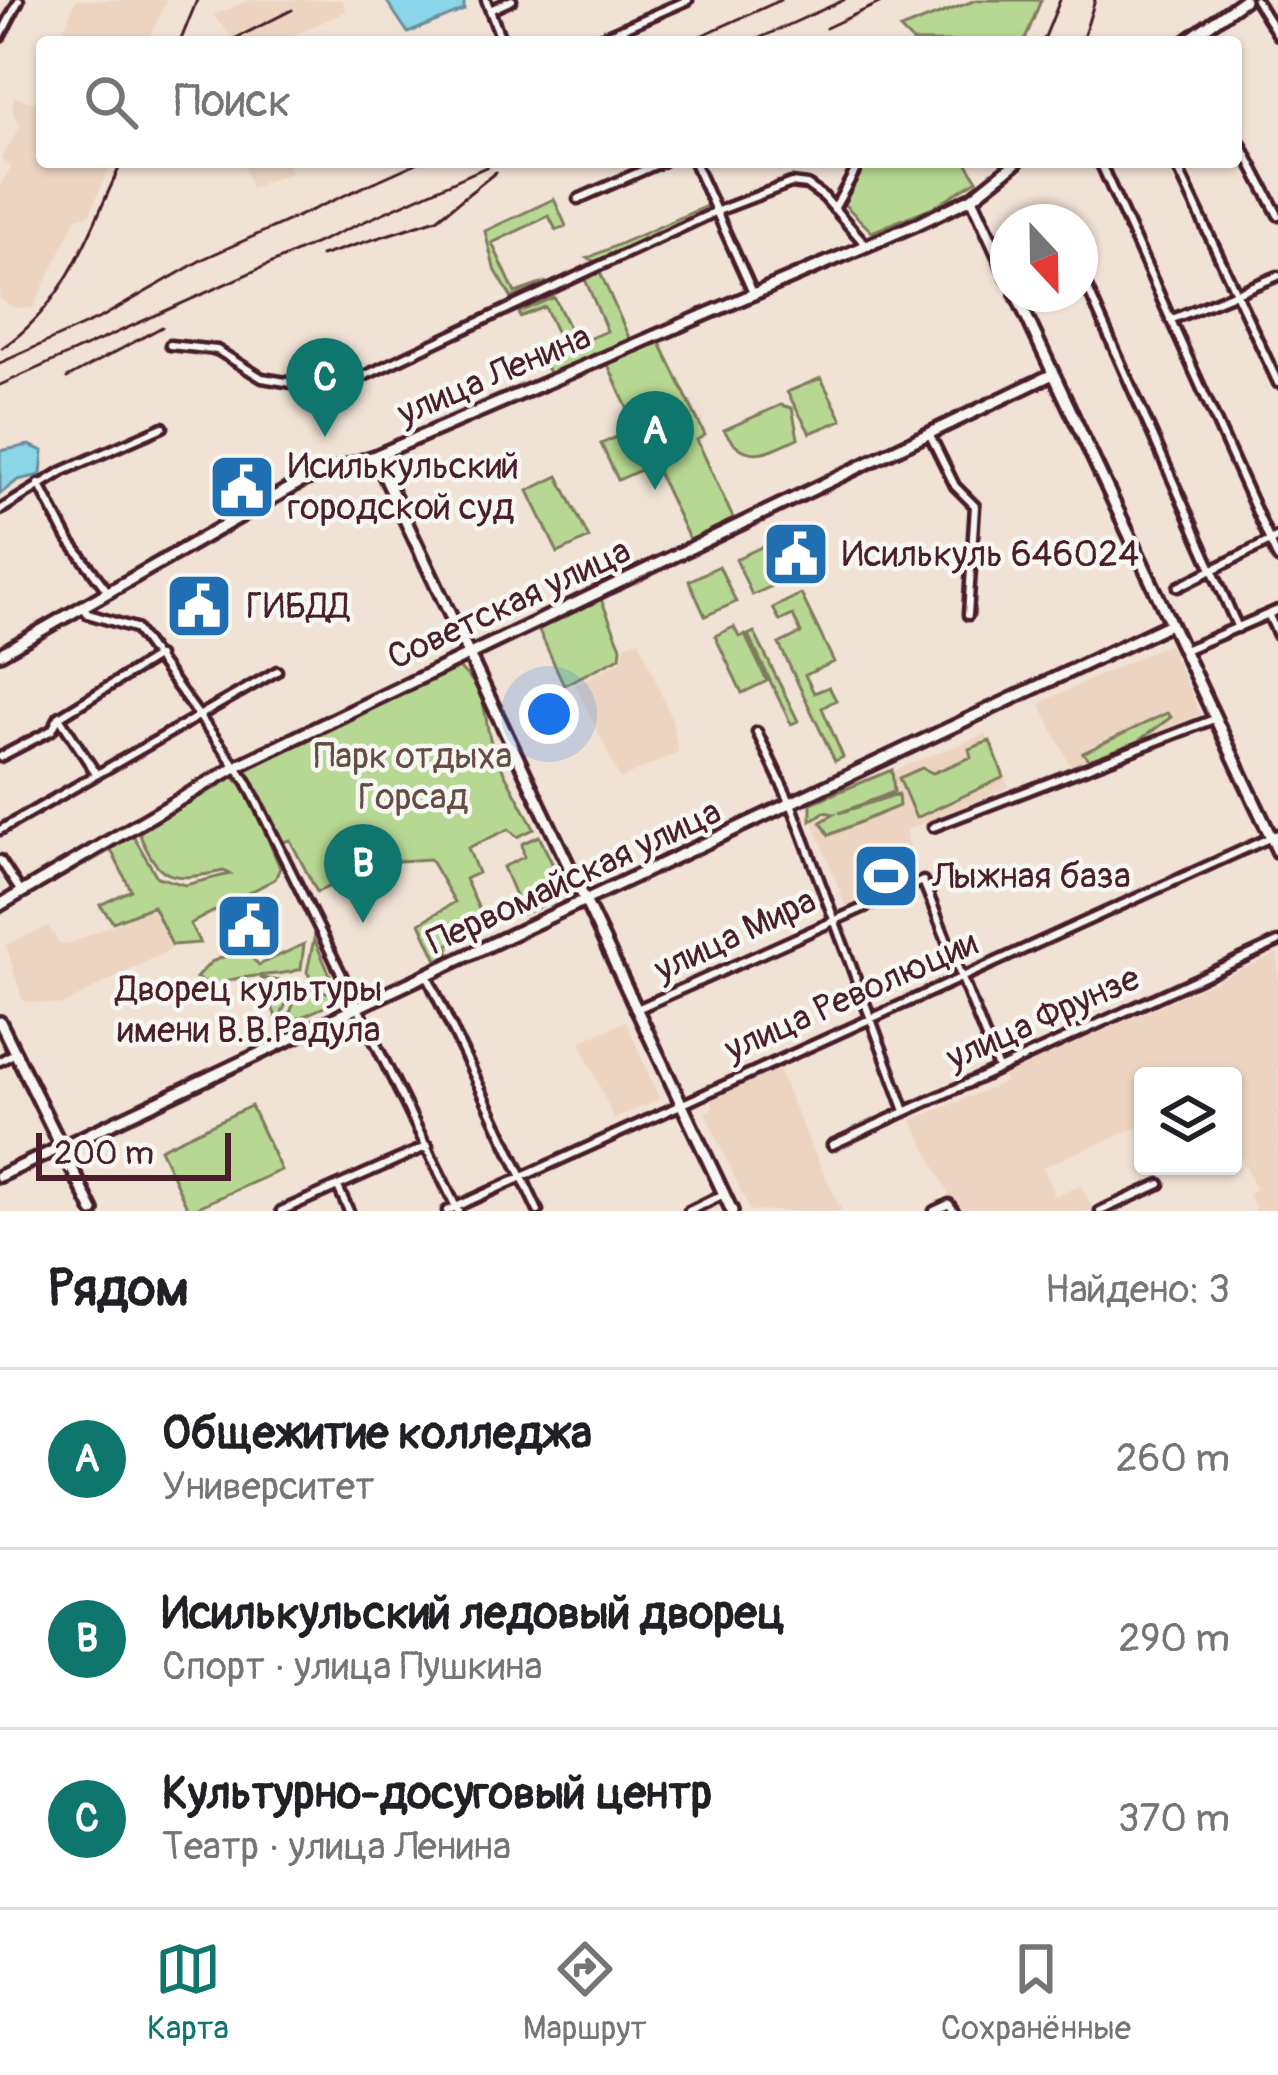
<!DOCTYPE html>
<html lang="ru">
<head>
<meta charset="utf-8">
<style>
	body { margin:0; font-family:Pangolin,sans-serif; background:#f2f2f2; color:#202124 }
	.controls { position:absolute; right:36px; bottom:36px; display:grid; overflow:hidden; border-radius:12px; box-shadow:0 3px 9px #0004 }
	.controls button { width:108px; height:108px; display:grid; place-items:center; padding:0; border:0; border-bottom:3px solid #e0e0e0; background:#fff; color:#202124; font:60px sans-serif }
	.compass { position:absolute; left:990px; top:204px; width:108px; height:108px; border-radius:50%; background:#fff; box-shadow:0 3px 9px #0004; rotate:158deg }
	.scale { position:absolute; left:36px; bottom:30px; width:195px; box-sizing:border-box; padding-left:12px; border:6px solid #4a1f2b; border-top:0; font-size:33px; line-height:42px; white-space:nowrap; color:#4a1f2b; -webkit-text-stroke:9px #f6f6f2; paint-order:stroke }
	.you { position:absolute; left:549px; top:714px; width:42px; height:42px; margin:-30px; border:9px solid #fff; border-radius:50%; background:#1a73e8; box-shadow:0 0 0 18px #1a73e833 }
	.badge { display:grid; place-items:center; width:78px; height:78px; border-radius:50%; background:#0f766e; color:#fff; font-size:39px; font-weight:700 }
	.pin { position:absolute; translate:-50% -99px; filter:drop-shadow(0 3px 6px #0008) }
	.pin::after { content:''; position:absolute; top:63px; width:42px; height:36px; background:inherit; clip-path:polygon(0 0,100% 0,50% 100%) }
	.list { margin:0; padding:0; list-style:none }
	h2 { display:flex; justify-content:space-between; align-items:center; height:156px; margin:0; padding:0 48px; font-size:51px }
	h2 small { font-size:39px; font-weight:400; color:#757577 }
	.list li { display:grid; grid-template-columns:78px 1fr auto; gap:36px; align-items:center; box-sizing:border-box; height:180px; padding:0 48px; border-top:3px solid #e0e0e0 }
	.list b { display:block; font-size:45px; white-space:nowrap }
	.list p { margin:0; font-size:39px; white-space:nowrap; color:#757577 }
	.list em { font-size:39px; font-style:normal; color:#757577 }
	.icon { flex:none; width:66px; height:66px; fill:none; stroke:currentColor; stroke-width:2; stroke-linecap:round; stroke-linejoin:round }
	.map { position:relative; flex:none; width:1278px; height:1211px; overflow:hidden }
	.search { position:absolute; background:#fff; box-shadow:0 3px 9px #0004; left:36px; right:36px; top:36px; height:132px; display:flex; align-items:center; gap:30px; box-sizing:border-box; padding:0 42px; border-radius:12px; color:#757577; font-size:45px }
	.sheet { height:696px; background:#fff }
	nav { display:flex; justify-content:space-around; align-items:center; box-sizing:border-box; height:168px; border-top:3px solid #e0e0e0; background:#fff; font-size:33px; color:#757577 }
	nav a { display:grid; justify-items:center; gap:6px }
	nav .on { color:#0f766e }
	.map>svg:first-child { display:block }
	.built { fill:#ecd4c1 }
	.green { fill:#b7d892; stroke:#807c5e; stroke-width:3 }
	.water { fill:#88d6e7; stroke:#6f8d9c; stroke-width:3 }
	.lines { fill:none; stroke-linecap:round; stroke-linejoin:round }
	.street-casing { stroke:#4a1f2b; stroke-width:15 }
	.secondary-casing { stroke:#4a1f2b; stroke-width:18 }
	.street { stroke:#f6f6f2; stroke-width:6 }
	.secondary { stroke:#f6f6f2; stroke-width:9 }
	.rail { stroke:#4a1f2b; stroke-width:3 }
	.labels { text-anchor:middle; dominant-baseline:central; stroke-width:9; stroke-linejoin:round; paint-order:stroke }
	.street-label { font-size:36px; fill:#4a1f2b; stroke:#f6f6f2 }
	.poi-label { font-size:36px; fill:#4a1f2b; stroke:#f6f6f2; text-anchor:start }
	.park-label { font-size:36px; fill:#654d45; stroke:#f6f6f2 }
</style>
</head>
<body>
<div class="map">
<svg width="1278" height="1211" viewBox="0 0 1278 1211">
	<rect width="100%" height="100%" fill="#f0e2d5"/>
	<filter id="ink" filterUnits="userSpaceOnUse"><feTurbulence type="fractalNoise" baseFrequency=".00833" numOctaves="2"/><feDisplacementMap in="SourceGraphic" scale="24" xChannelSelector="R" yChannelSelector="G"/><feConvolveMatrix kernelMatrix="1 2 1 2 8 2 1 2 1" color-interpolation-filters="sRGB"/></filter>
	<g filter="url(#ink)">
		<path class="built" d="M 76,0 L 167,0 L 147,42 L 59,42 Z
			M 251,0 L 342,0 L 347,11 L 278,42 L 236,42 L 213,15 Z
			M 42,83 L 42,162 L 111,162 L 90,214 L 76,219 L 33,308 L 15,308 L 0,299 L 0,186 L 11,167 L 1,159 L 20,127 L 12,108 L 14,96 L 34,103 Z
			M 243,162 L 286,162 L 291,172 L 251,188 Z
			M 639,640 L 672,720 L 678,752 L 620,779 L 575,684 L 622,660 L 625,645 Z
			M 1168,644 L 1201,715 L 1071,767 L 1040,703 Z
			M 986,734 L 1009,787 L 907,830 L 914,878 L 846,907 L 809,811 L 811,803 Z
			M 151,908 L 171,949 L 62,1005 L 23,1001 L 6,945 L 48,926 L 59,943 L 69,944 Z
			M 1278,953 L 1278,1211 L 1256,1211 L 1249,1194 L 1256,1189 L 1233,1138 L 1233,1076 L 1143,1076 L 1143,1125 L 1043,1167 L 1055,1196 L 1081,1186 L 1094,1211 L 957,1211 L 912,1120 L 1005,1082 L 1003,1075 Z
			M 626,1021 L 659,1099 L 614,1119 L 580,1042 Z
			M 778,1069 L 811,1146 L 842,1211 L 750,1211 L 705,1113 L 713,1107 L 713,1099 Z"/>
		<path class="green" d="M 976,0 L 1041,0 L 1024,42 L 913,42 L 900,29 Z
			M 865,162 L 966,162 L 977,180 L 935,206 L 872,232 L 844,204 Z
			M 554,199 L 566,226 L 556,230 L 549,216 L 492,243 L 515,293 L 547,282 L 512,298 L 494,268 L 485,231 Z
			M 709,205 L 708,213 L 596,262 L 588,258 Z
			M 599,270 L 630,340 L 550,374 L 543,362 L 565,352 L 545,307 L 520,317 L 519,312 L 554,297 L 577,344 L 607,331 L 584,277 Z
			M 658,339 L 705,435 L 697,440 L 734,520 L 690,541 L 654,464 L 618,480 L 601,444 L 636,428 L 606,360 Z
			M 821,378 L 842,420 L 810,433 L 787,392 Z
			M 781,405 L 792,408 L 798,438 C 766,453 745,465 724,430 Z
			M 558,476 L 589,538 L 558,553 L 528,491 Z
			M 766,545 L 783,581 L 752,595 L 736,559 Z
			M 719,566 L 736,602 L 705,616 L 689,581 Z
			M 801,594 L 834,662 L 805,675 L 814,693 L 829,687 L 836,700 L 822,708 L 843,757 L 835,761 L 779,644 L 801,633 L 793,615 L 780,621 L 773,608 Z
			M 600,597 L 621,647 L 620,657 L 564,685 L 537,626 Z
			M 734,627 L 739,637 L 745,635 L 767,681 L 742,693 L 715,636 Z
			M 754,632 L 798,721 L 791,724 L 748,635 Z
			M 454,665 C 480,681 484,701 488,730 C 492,757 522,803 534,829 L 517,837 L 509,829 L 468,848 L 478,873 L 465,879 L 487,926 L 449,944 L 449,955 L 437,960 L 420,923 L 455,902 L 430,859 L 384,862 L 317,892 L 290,840 L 283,842 L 247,770 Z
			M 1167,713 L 1171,717 L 1137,742 L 1089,760 L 1083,753 Z
			M 990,741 L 1004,777 L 916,818 L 899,778 L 922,768 L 933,773 L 971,757 L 969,749 Z
			M 892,770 L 894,792 L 839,813 L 898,794 L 899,806 L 829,835 L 821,822 L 834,814 L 824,812 L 811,821 L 811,803 Z
			M 229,775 L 246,786 L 280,868 L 275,879 L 190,924 L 200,943 L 172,945 L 153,906 L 113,922 L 100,905 L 131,890 L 111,850 L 31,895 L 130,830 L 157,877 L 185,885 L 230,874 L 224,871 C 170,882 159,882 137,828 Z
			M 539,836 L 567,894 L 523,914 L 503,867 L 524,857 L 522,844 Z
			M 314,939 L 335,986 L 313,982 L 307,972 Z
			M 304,944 L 301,969 C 273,979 244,971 212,987 L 196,978 L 211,962 L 243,949 L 259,965 Z
			M 261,978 L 287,982 L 291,992 L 278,1022 Z
			M 310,988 L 338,995 L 340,1000 L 285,1024 L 298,994 Z
			M 251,1106 L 281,1170 L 189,1211 L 160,1149 Z"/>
		<path class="water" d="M 386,0 L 464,0 L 464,10 L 408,33 Z
			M 29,445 L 43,451 L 41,475 L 18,480 L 0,494 L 0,451 Z"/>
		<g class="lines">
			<defs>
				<path id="street" d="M 486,0 L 502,42
					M 1256,0 L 1278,35
					M 490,10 L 512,0
					M 0,37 L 19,0
					M 591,42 L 688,0
					M 1236,135 L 1278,215
					M 694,162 L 753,293
					M 1100,162 L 1278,559
					M 1175,162 L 1278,383
					M 578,199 L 662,162
					M 834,209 L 860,162
					M 1057,219 L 1059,222
					M 1080,271 L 1238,628
					M 1170,320 L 1278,276
					M 170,345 L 217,350 L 262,378 L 334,390 L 715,212 L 791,183 L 807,185 L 824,197 L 866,245
					M 929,433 L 955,486 L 975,506 L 968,615
					M 39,484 L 68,539 L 106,589
					M 0,510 L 63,471 L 163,427
					M 1178,587 L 1278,537
					M 82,606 L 88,614 L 135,628 L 247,782 L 458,1211
					M 1268,614 L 1278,635
					M 1182,651 L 1278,610
					M 59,717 L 95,772
					M 757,732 L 792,806 L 905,1111
					M 0,757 L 52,730 L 59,717 L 158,656
					M 933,827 L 1214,719
					M 0,830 L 277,671
					M 0,860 L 21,892
					M 427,975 L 538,1211
					M 637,1009 L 923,881 L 997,1066
					M 0,1061 L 15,1053
					M 832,1145 L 1278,942
					M 338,1187 L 349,1211
					M 281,1211 L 428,1146
					M 447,1211 L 1278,834
					M 689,1211 L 724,1194
					M 934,1211 L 949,1204 L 954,1211
					M 1100,1211 L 1160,1184"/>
				<path id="secondary" d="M 1185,42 L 1244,0
					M 972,198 L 1008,277
					M 1016,294 L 1278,852
					M 375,456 L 732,1211
					M 0,654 L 304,480 L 375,456 L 917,224 L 972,198 L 1017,162
					M 0,905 L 237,766 L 1053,374
					M 0,1022 L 93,1211
					M 0,1176 L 1170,624"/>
			</defs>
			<use href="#street" class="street-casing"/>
			<use href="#secondary" class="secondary-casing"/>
			<use href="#street" class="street"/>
			<use href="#secondary" class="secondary"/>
			<path class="rail" d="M 826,28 L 886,0
				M 180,42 L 197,0
				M 228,42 L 292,10
				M 687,42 L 781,0
				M 751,42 L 844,0
				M 1043,42 L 1060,0
				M 1082,42 L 1095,0
				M 321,256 L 437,219 L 496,172
				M 2,348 C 68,303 89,231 122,162
				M 0,363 L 102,317 L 203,259 L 419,162
				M 67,378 L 162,327
				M 0,385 L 497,162"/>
		</g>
	</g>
	<defs>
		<symbol id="civic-square" viewBox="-11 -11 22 22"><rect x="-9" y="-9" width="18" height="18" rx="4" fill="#1f6fb2" stroke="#f6f6f2"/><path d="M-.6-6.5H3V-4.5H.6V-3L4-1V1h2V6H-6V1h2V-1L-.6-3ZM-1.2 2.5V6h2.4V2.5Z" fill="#fff"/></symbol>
		<symbol id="stadium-square" viewBox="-11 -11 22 22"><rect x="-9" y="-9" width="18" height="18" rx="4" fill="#1f6fb2" stroke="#f6f6f2"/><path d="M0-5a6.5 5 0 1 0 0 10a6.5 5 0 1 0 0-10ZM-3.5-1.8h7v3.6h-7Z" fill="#fff"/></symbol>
	</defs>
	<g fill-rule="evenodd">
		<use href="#civic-square" x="204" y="449" width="76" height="76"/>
		<use href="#civic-square" x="758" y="516" width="76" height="76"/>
		<use href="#civic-square" x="161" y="568" width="76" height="76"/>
		<use href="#stadium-square" x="848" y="838" width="76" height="76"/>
		<use href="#civic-square" x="211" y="888" width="76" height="76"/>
	</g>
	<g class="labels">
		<g class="street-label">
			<text transform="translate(494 375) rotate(-23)">улица Ленина</text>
			<text transform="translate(509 604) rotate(-25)">Советская улица</text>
			<text transform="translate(574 877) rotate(-25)">Первомайская улица</text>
			<text transform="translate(735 935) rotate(-25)">улица Мира</text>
			<text transform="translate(851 996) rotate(-24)">улица Революции</text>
			<text transform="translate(1043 1018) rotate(-24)">улица Фрунзе</text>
		</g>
		<g class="poi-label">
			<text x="288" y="466">Исилькульский<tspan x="288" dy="41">городской суд</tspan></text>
			<text x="842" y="554">Исилькуль 646024</text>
			<text x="246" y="606">ГИБДД</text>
			<text x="932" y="876">Лыжная база</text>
			<text x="249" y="989" text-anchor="middle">Дворец культуры<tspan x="249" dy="41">имени В.В.Радула</tspan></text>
		</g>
		<g class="park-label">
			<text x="413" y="756">Парк отдыха<tspan x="413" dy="41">Горсад</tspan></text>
		</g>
	</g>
</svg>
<div class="controls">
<button><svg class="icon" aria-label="layers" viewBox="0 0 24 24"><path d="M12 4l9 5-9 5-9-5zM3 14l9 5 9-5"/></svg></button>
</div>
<svg class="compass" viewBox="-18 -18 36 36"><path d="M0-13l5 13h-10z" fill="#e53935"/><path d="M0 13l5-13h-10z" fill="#757577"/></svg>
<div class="scale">200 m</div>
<div class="you"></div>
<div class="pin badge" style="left:655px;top:490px">A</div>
<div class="pin badge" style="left:363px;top:923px">B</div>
<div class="pin badge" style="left:325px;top:437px">C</div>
<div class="search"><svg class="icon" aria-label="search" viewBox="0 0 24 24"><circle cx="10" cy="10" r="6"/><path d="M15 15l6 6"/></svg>Поиск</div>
</div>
<section class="sheet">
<h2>Рядом<small>Найдено: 3</small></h2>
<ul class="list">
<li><span class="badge">A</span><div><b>Общежитие колледжа</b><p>Университет</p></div><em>260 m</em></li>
<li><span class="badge">B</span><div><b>Исилькульский ледовый дворец</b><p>Спорт · улица Пушкина</p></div><em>290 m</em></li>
<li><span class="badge">C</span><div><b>Культурно-досуговый центр</b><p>Театр · улица Ленина</p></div><em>370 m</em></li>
</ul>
</section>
<nav>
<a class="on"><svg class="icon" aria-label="map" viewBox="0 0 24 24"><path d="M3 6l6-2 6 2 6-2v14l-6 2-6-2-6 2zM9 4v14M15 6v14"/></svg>Карта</a>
<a><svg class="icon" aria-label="directions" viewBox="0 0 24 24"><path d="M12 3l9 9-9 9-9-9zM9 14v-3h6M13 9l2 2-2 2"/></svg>Маршрут</a>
<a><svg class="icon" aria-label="saved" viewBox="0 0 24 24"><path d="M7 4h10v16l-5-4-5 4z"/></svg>Сохранённые</a>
</nav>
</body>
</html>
